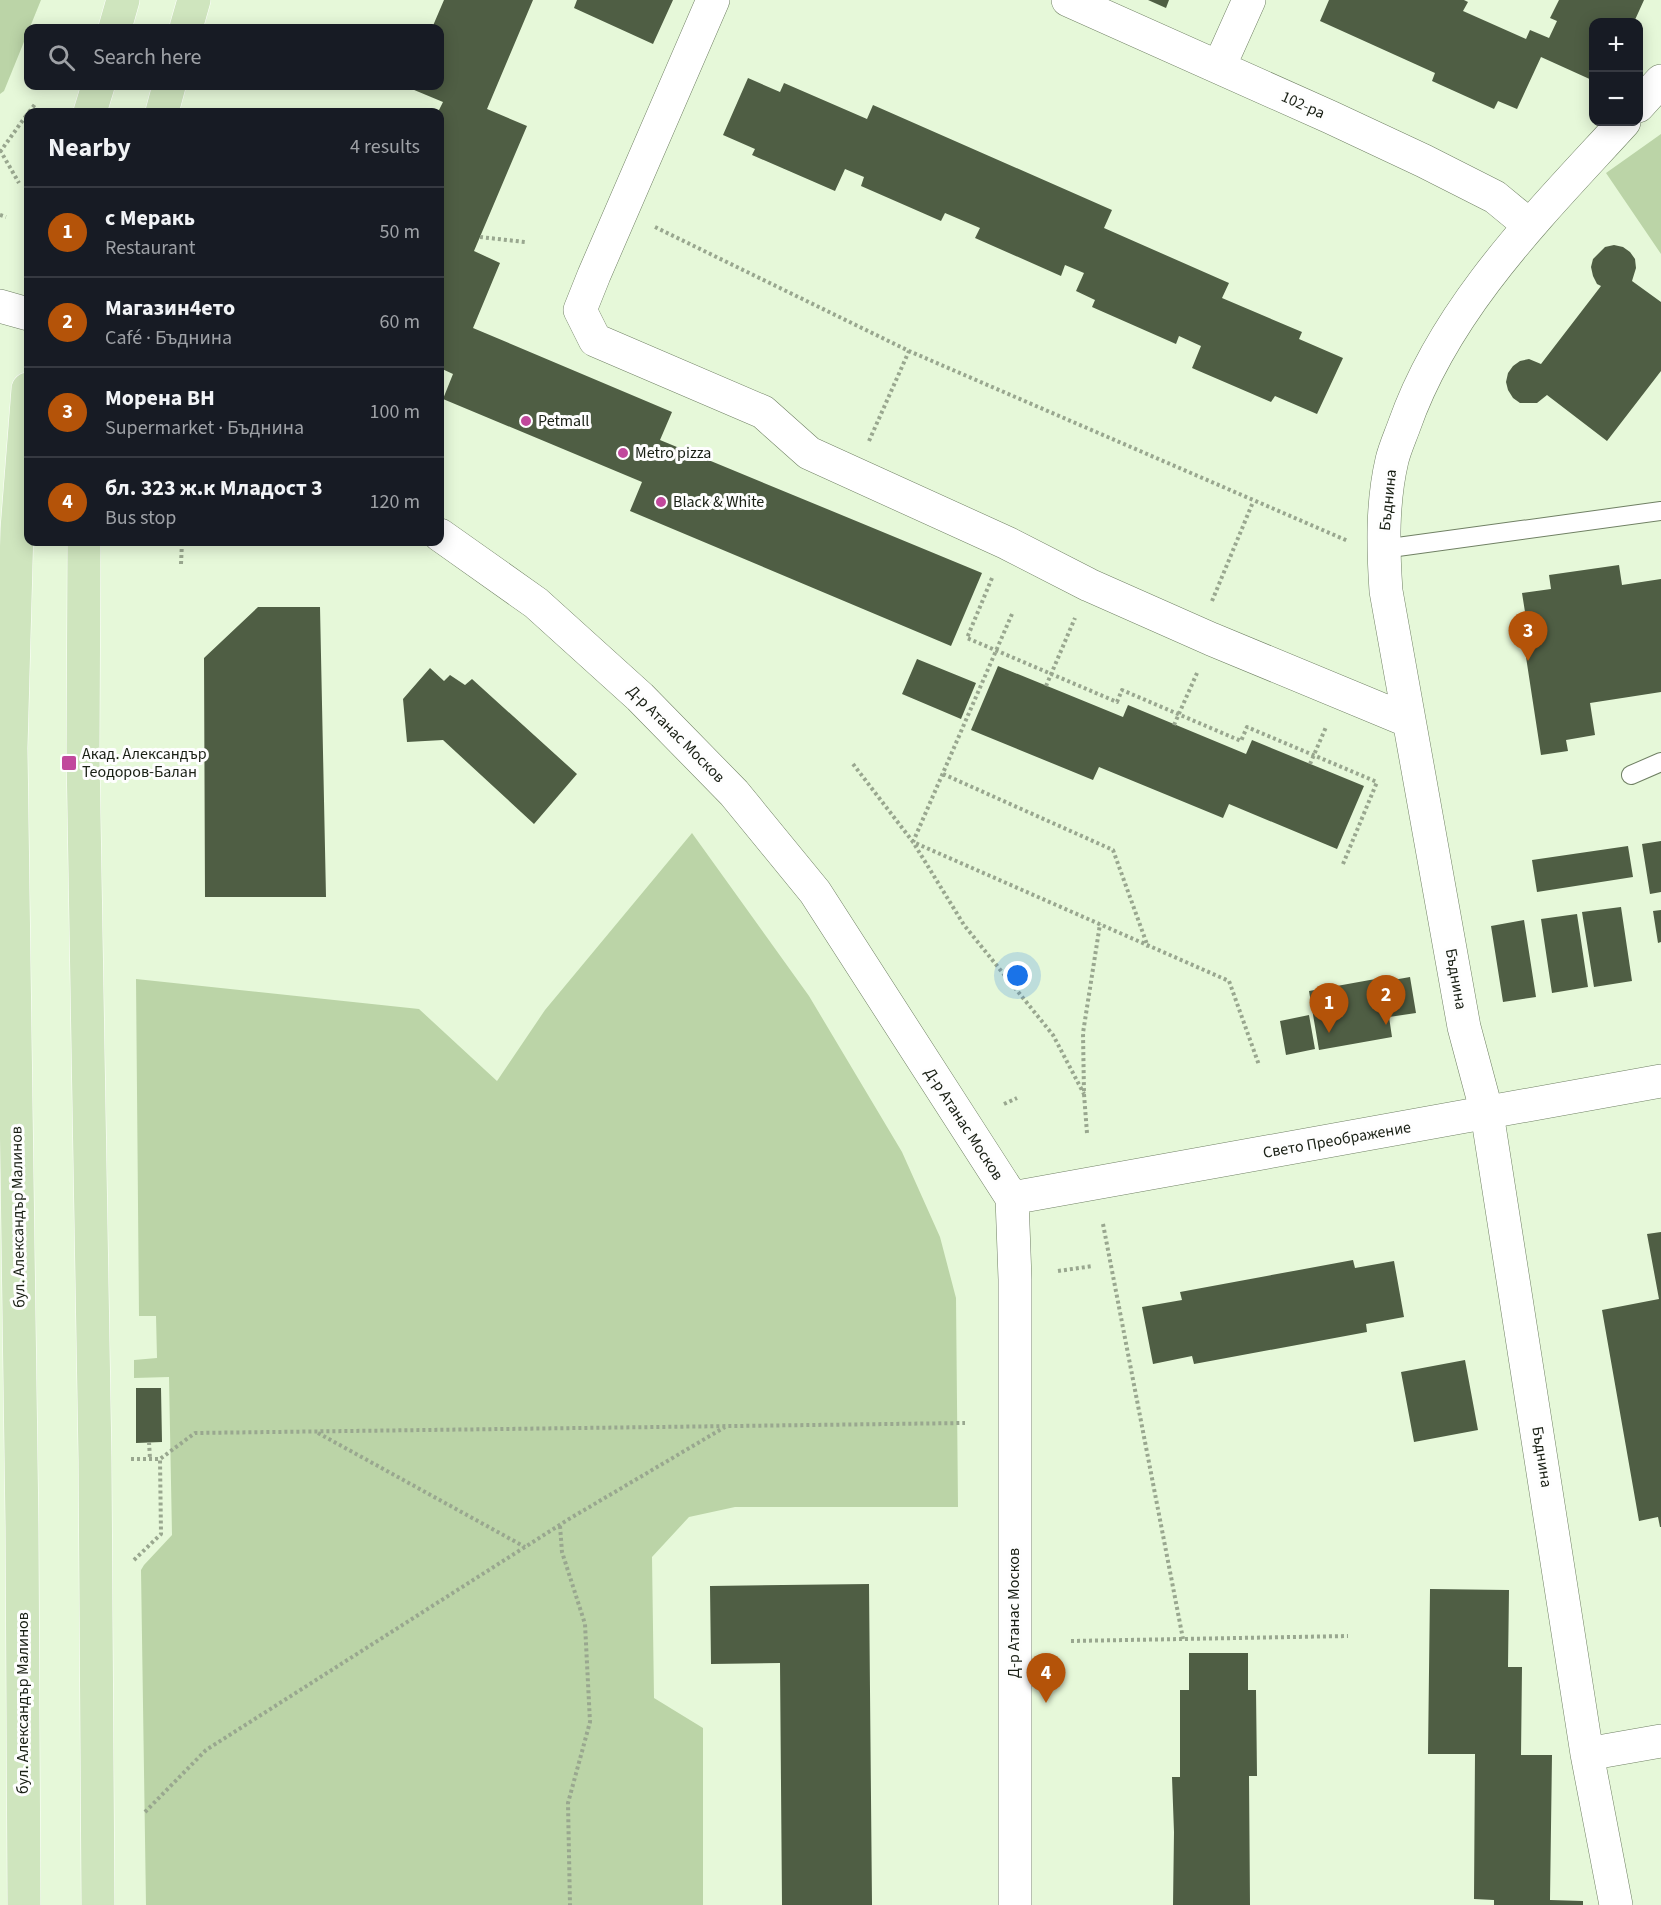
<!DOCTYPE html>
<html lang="en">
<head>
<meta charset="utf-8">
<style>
	body { margin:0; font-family:"Source Sans 3",sans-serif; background:#242831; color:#f1f3f6 }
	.controls { position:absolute; right:18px; top:18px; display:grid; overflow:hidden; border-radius:12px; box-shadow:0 3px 15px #0003 }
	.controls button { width:54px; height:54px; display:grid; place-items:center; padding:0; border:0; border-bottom:2px solid #363941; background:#171b24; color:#f1f3f6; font:30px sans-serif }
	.you { position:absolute; left:1018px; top:976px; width:21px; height:21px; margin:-15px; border:4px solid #fff; border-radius:50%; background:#1a73e8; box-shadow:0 0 0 9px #1a73e833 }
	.badge { display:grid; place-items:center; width:39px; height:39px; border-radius:50%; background:#b45309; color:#fff; font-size:20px; font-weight:700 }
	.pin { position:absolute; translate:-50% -50px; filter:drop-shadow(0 2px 3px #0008) }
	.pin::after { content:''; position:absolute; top:32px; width:21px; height:18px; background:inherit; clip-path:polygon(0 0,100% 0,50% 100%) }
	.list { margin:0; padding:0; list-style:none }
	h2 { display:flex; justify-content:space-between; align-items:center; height:78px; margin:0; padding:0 24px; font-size:26px }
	h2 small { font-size:20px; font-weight:400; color:#9ea1a6 }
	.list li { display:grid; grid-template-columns:39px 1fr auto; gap:18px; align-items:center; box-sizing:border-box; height:90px; padding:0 24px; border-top:2px solid #363941 }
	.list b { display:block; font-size:22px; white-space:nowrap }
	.list p { margin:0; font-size:20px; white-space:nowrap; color:#9ea1a6 }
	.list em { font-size:20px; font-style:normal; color:#9ea1a6 }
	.icon { flex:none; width:33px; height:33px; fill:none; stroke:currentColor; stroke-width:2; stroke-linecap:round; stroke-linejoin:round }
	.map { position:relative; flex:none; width:1661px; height:1905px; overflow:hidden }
	.search { position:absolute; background:#171b24; box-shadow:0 3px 15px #0003; left:24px; top:24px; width:420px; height:66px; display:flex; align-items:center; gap:15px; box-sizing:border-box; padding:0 21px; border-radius:12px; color:#9ea1a6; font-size:22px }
	.panel { position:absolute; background:#171b24; box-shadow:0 3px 15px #0003; left:24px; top:108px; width:420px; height:438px; border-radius:12px }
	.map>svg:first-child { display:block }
	.green { fill:#bbd4a7 }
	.building { fill:#4f5e44 }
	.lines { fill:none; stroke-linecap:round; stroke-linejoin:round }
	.lane-casing { stroke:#708064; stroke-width:20 }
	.street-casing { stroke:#708064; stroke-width:34 }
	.secondary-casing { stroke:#708064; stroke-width:34 }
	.primary-casing { stroke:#fff; stroke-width:34 }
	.path { stroke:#99a78f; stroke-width:4; stroke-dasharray:3 3; stroke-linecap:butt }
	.lane { stroke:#fff; stroke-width:18 }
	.street { stroke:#fff; stroke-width:33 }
	.secondary { stroke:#fff; stroke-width:33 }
	.primary { stroke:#cfe5be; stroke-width:33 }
	.poi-dot { fill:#c1489c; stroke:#fefefe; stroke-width:2 }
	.labels { text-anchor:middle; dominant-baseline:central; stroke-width:6; stroke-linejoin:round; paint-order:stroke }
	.street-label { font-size:16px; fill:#191f14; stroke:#fefefe }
	.poi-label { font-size:16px; fill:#191f14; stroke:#fefefe; text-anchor:start }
</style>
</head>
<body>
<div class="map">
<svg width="1661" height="1905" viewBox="0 0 1661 1905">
	<rect width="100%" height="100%" fill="#e6f8d9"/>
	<path class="green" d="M 0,0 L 41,0 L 4,91 L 0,94 Z
		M 1661,134 L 1661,254 L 1606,173 Z
		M 692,833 L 809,996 L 902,1152 L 940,1237 L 956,1298 L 958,1507 L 735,1507 L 689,1517 L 652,1557 L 654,1698 L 703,1728 L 703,1905 L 146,1905 L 141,1570 L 144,1565 L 172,1535 L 169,1377 L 134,1378 L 134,1360 L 157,1358 L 156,1316 L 139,1316 L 136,979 L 419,1009 L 497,1081 L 545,1010 Z"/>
	<path class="building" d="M 444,0 L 533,0 L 487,109 L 527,126 L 474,251 L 500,263 L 473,328 L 672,412 L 660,440 L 982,573 L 951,646 L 630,511 L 642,482 L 443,399 L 453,374 L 440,368 L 438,112 L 443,102 L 407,87 L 408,86 L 440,86 L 440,28 L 432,28 Z
		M 577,0 L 673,0 L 653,44 L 574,8 Z
		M 1148,0 L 1169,0 L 1166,8 Z
		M 1329,0 L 1464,0 L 1468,2 L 1463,11 L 1526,39 L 1530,30 L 1549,38 L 1557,21 L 1550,18 L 1559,0 L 1644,0 L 1634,22 L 1594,22 L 1594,81 L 1541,57 L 1517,109 L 1498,101 L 1494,109 L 1432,81 L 1435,73 L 1320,21 Z
		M 748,78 L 780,92 L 784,83 L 867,119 L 873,105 L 1112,210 L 1104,228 L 1229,283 L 1222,298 L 1302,332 L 1299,339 L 1343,358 L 1317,414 L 1275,396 L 1271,402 L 1192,368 L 1201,346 L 1179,336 L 1176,344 L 1092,307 L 1095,300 L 1076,291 L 1084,273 L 1065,265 L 1061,276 L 975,238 L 980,228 L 945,213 L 941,221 L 861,186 L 864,177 L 845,169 L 835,191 L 752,155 L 755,149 L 723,135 Z
		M 1614,245 L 1623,247 L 1630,252 L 1635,259 L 1636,268 L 1632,281 L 1661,302 L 1661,371 L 1607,441 L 1547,395 L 1537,403 L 1520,403 L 1513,398 L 1508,390 L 1506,382 L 1508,373 L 1513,366 L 1520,361 L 1529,359 L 1541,364 L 1601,286 L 1597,284 L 1593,276 L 1591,267 L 1593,259 L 1605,247 Z
		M 1619,565 L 1622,585 L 1661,579 L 1661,692 L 1590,703 L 1595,735 L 1566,740 L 1568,751 L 1541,755 L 1522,631 L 1528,631 L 1522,593 L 1551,589 L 1549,575 Z
		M 258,607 L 320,607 L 326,897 L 205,897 L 204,658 Z
		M 917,659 L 976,683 L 961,719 L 902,694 Z
		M 998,666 L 1123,717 L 1128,705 L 1246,754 L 1252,740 L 1364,786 L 1337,849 L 1229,804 L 1223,818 L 1099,767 L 1093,780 L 971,730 Z
		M 430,668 L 444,681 L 450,675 L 465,685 L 472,679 L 577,774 L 534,824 L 443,740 L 407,742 L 403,699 Z
		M 1661,841 L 1661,892 L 1650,894 L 1642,844 Z
		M 1628,846 L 1633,877 L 1537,892 L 1532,860 Z
		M 1621,907 L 1632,981 L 1594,987 L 1582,912 Z
		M 1661,910 L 1661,942 L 1658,943 L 1653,911 Z
		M 1577,914 L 1588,987 L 1552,993 L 1541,919 Z
		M 1524,920 L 1536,997 L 1503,1002 L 1491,926 Z
		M 1410,977 L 1416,1013 L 1389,1017 L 1392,1037 L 1319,1050 L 1309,991 L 1381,978 L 1382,982 Z
		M 1309,1015 L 1315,1049 L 1286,1055 L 1280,1021 Z
		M 1661,1232 L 1661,1527 L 1660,1527 L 1658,1517 L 1639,1521 L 1602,1310 L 1659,1299 L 1647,1234 Z
		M 1353,1260 L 1355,1268 L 1394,1261 L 1404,1317 L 1366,1324 L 1367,1332 L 1194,1364 L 1192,1356 L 1153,1364 L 1142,1307 L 1182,1300 L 1180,1292 Z
		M 1465,1360 L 1478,1430 L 1414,1442 L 1401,1372 Z
		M 136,1388 L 161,1388 L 162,1442 L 136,1443 Z
		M 869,1584 L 872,1905 L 782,1905 L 780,1663 L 711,1664 L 710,1586 Z
		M 1430,1589 L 1509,1590 L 1508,1667 L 1522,1667 L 1521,1755 L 1552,1755 L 1550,1900 L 1583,1901 L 1583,1905 L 1494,1905 L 1494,1900 L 1474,1899 L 1475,1754 L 1428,1754 Z
		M 1189,1653 L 1248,1653 L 1248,1690 L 1256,1690 L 1257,1776 L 1249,1776 L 1250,1905 L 1173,1905 L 1174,1832 L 1172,1777 L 1180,1777 L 1180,1690 L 1189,1690 Z"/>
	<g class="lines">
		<defs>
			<path id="lane" d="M 1383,549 L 1661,511
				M 1631,775 L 1661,762"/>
			<path id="street" d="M 713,0 L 594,275 L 580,310 L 595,340 L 763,412 L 809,453 L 1007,543 L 1089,585 L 1211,639 L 1409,721
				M 1068,0 L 1330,117 L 1424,161 L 1495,197 L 1529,225
				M 1219,67 L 1249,0
				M 1638,106 L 1661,81
				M 1587,1754 L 1661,1741
				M 1616,1905 L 1587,1754 L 1487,1113 L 1464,1027 L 1386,591 C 1383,547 1382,503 1392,460 C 1395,448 1400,437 1404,426 C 1446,306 1541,213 1624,122"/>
			<path id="secondary" d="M 0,306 L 28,314
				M 440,535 L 536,603 L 640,697 L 734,793 L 815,892 L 1012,1198 L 1015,1279 L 1015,1905
				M 1012,1198 L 1661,1081"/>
			<path id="primary" d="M 115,28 L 123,0
				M 186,28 L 194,0
				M 90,112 L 98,86
				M 162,112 L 169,86
				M 84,542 L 83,755 L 95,1459 L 98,1905
				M 24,1905 L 22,1527 L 11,748 L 17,529 L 28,389"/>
		</defs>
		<use href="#lane" class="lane-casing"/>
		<use href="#street" class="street-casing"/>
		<use href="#secondary" class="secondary-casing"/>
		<use href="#primary" class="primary-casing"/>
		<path class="path" d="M 29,112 L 36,103
			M 0,150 L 19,183
			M 0,152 L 28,113
			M 0,215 L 6,217
			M 655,227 L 909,351 L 1348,541
			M 480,237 L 525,242
			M 869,441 L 909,351
			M 181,564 L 182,542
			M 992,578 L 967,638 L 1117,702 L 1122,690 L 1241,741 L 1247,727 L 1377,782
			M 1212,601 L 1253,502
			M 1012,614 L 913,842 L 1229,981 L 1259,1065
			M 1046,686 L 1075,618
			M 1174,725 L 1197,673
			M 853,764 L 913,842 L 964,925 L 1053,1035 L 1084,1094
			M 1310,764 L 1326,727
			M 943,774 L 1113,850 L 1148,947
			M 1343,864 L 1377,782
			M 1004,1104 L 1017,1098
			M 1087,1133 L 1084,1094 L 1083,1033 L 1100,924
			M 1103,1224 L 1183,1639
			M 1058,1271 L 1093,1266
			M 318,1433 L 525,1547
			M 149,1442 L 150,1459
			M 131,1459 L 160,1459 L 195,1433 L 965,1423
			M 560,1526 L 562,1552 L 585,1624 L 590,1722 L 568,1803 L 570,1905
			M 134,1560 L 161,1534 L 160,1459
			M 1071,1641 L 1348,1636
			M 145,1812 L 206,1750 L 569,1519 L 725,1427"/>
		<use href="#lane" class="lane"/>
		<use href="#street" class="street"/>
		<use href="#secondary" class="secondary"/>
		<use href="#primary" class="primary"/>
	</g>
	<g class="poi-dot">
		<circle cx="526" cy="421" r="6"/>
		<circle cx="623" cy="453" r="6"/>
		<circle cx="661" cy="502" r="6"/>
		<rect x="61" y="755" width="16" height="16" rx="3"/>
	</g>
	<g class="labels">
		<g class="street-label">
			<text transform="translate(1303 105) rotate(24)">102-ра</text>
			<text transform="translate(1388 500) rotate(-84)">Бъднина</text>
			<text transform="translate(676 734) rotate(45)">Д-р Атанас Москов</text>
			<text transform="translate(1456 979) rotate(80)">Бъднина</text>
			<text transform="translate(964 1124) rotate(57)">Д-р Атанас Москов</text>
			<text transform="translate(1337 1140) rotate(-10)">Свето Преображение</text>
			<text transform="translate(18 1217) rotate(-91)">бул. Александър Малинов</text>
			<text transform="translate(1542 1457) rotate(81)">Бъднина</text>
			<text transform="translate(1014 1613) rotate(-90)">Д-р Атанас Москов</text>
			<text transform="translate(23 1703) rotate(-90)">бул. Александър Малинов</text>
		</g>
		<g class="poi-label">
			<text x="538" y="421">Petmall</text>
			<text x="635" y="453">Metro pizza</text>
			<text x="673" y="502">Black &amp; White</text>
			<text x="82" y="754">Акад. Александър<tspan x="82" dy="18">Теодоров-Балан</tspan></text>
		</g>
	</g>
</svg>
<div class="controls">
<button>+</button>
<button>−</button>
</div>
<div class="you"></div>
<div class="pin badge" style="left:1329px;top:1033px">1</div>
<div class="pin badge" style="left:1386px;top:1025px">2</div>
<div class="pin badge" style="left:1528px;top:661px">3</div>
<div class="pin badge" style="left:1046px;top:1703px">4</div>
<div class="search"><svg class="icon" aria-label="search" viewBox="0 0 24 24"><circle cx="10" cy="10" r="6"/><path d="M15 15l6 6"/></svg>Search here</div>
<section class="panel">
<h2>Nearby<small>4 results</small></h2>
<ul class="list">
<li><span class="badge">1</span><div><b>с Меракь</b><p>Restaurant</p></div><em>50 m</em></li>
<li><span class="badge">2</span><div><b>Магазин4ето</b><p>Café · Бъднина</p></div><em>60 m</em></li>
<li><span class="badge">3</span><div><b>Морена ВН</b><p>Supermarket · Бъднина</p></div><em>100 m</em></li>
<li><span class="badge">4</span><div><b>бл. 323 ж.к Младост 3</b><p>Bus stop</p></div><em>120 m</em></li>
</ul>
</section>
</div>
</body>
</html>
